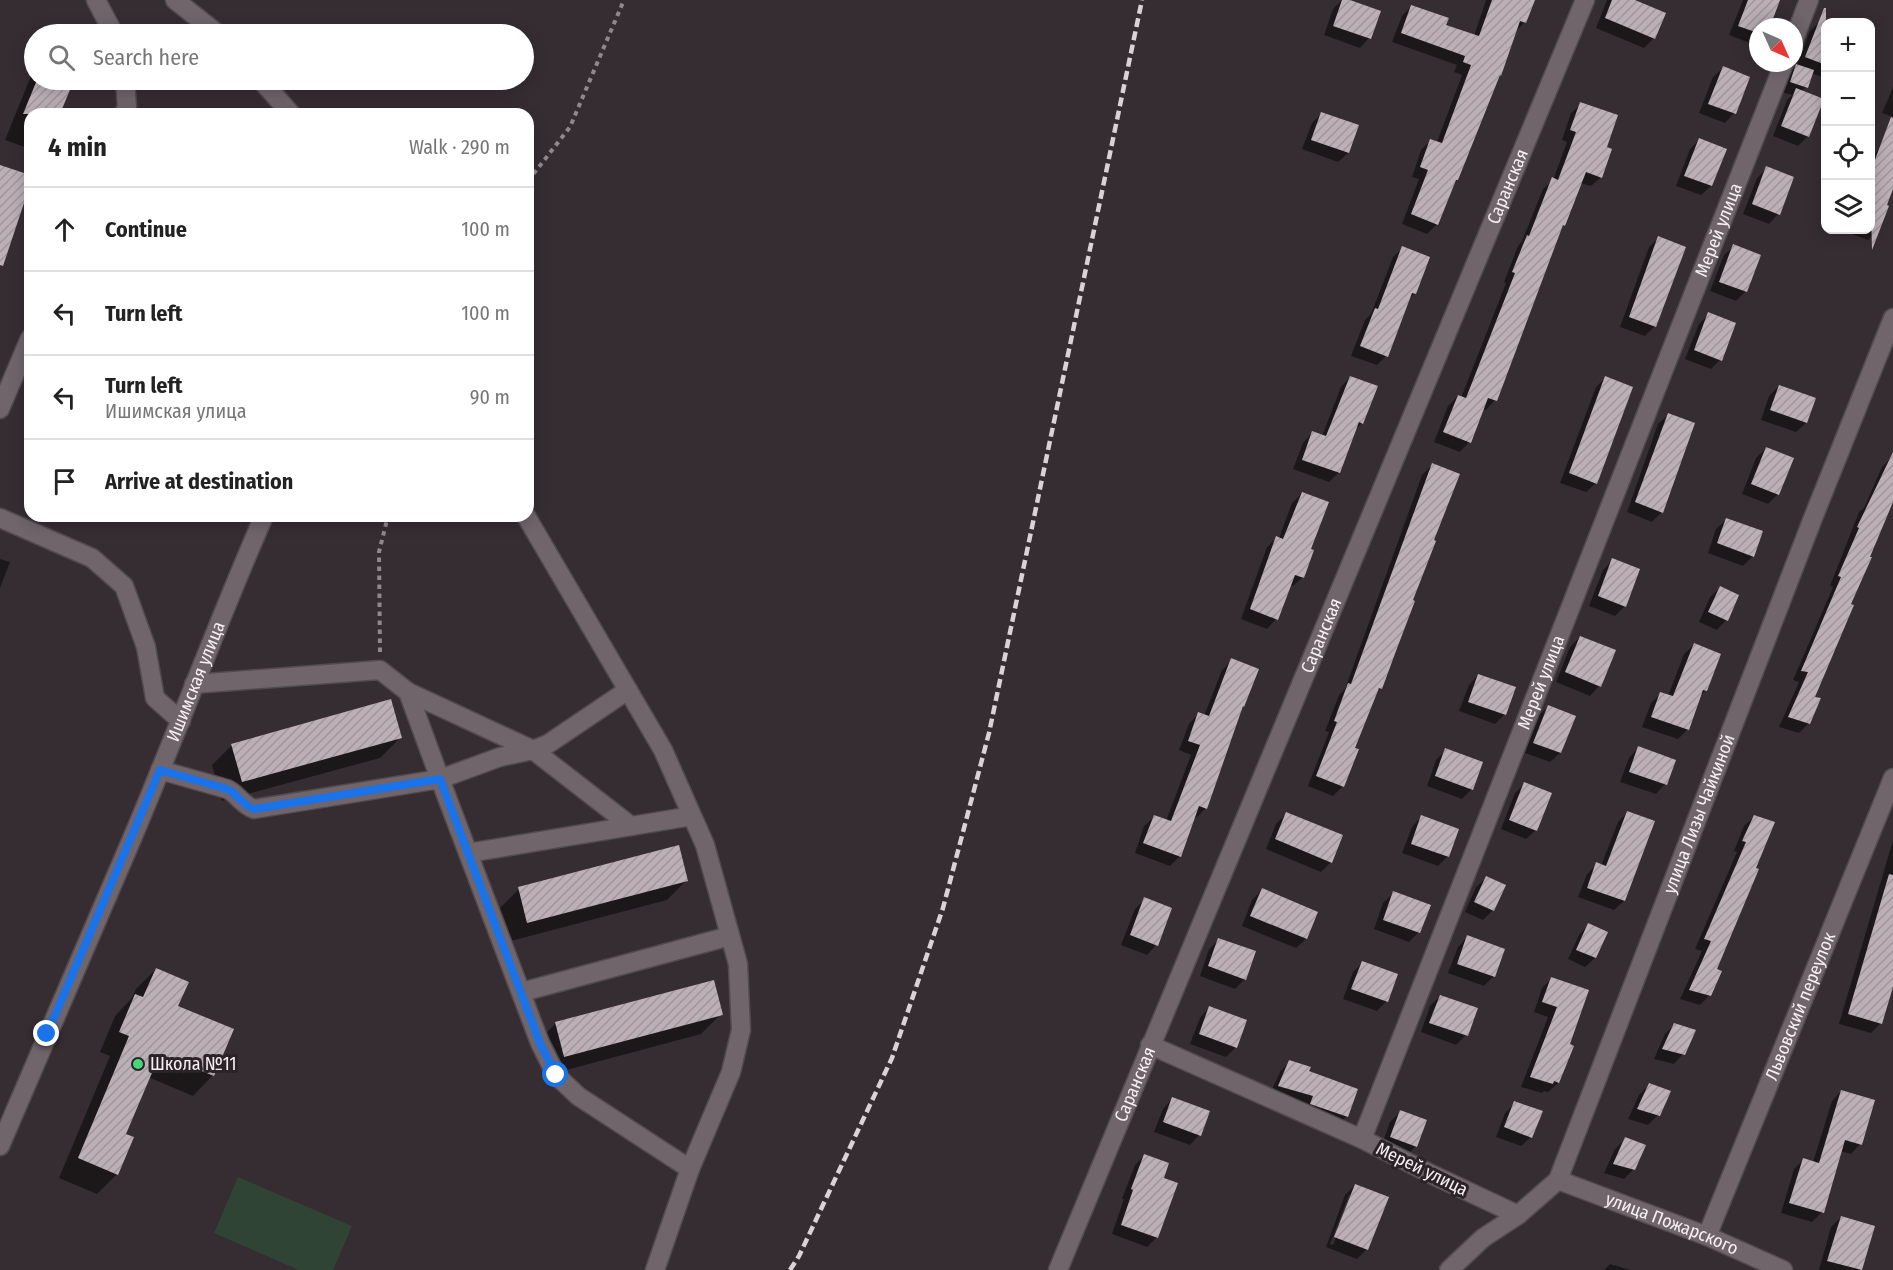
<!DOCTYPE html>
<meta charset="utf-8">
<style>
:root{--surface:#fff;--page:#f2f2f2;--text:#222;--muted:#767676;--line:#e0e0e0}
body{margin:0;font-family:"Fira Sans Condensed",sans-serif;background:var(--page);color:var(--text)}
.controls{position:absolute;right:18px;top:18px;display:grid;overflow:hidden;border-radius:12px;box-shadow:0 3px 15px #0003}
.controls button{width:54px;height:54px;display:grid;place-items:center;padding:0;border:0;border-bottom:2px solid var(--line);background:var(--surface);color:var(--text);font:30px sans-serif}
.compass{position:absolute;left:1749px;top:18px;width:54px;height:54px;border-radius:50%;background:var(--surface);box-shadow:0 3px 15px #0003;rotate:135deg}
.stop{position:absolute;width:18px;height:18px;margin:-14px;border:4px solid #1a73e8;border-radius:50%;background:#fff}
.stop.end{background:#1a73e8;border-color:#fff;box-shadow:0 2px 6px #0008}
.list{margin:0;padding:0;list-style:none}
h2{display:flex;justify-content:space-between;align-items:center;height:78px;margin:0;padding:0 24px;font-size:26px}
h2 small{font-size:20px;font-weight:400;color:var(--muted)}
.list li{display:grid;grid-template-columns:39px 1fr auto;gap:18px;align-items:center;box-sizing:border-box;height:84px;padding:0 24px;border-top:2px solid var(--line)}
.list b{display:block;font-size:22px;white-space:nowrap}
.list p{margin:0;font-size:20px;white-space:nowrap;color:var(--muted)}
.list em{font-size:20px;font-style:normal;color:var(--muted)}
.icon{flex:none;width:33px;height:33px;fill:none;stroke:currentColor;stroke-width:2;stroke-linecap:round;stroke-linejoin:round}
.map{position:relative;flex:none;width:1893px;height:1270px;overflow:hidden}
.search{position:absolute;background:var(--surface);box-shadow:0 3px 15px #0003;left:24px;top:24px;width:510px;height:66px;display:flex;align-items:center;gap:15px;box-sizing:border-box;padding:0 21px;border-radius:33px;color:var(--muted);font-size:22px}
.panel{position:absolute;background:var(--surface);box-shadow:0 3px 15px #0003;left:24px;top:108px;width:510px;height:414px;border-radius:18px}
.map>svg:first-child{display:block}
.green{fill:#2f4434}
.shadow{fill:#0007;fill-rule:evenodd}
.building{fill:url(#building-hatch)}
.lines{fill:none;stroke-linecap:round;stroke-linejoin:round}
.street-casing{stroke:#514a4e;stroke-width:21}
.secondary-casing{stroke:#514a4e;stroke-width:21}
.path{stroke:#90888c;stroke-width:4;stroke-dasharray:4.5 4.5;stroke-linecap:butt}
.street{stroke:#6f656b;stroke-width:18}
.secondary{stroke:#6f656b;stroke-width:18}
.rail{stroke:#dad3d6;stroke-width:4.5;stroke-dasharray:9 4.5;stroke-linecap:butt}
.route{stroke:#1a73e8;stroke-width:8}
.poi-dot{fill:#45d77a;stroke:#2c2328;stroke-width:2}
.labels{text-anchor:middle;stroke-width:6;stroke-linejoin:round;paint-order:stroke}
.street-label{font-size:18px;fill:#f6f0f3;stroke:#2c2328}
.poi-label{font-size:18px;fill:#f6f0f3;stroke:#2c2328;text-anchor:start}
</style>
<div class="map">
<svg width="1893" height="1270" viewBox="0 0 1893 1270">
<defs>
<pattern id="building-hatch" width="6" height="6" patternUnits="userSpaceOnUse" patternTransform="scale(1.5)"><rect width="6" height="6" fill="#bcb0b6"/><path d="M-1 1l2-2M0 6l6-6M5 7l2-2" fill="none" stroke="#a0969b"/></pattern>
</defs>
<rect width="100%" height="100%" fill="#362d32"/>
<polygon class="green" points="238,1177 352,1226 333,1270 299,1270 214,1233"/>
<g class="shadow">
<polygon points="1342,0 1346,0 1369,38 1360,48 1324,35 1333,9"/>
<polygon points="1486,0 1533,0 1525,22 1515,32 1457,180 1453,184 1437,224 1427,234 1402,224 1419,179 1412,177 1421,150 1431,140 1437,142 1462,75 1454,72 1457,65 1392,42 1402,16 1411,6 1445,26 1474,36"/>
<polygon points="1607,0 1631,0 1654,38 1644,48 1596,28"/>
<polygon points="1743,0 1778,0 1768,27 1758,27 1758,42 1755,45 1729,35"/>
<polygon points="1820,21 1826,23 1826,74 1822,77 1811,73 1806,87 1801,92 1808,136 1798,146 1773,136 1787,100 1792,95 1781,92 1787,75 1797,65 1810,31"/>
<polygon points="1723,68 1734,113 1725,123 1699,113 1713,77"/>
<polygon points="34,73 34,80 72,80 58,114 30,114 30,149 5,140 31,76"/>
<polygon points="1893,87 1893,117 1882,113"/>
<polygon points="1581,104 1605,148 1601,177 1591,186 1580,183 1564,225 1560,229 1495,400 1486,410 1482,409 1469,442 1460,452 1434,442 1448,406 1458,396 1461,398 1506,283 1504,282 1518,246 1522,241 1543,189 1553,180 1567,142 1562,140 1571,113"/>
<polygon points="1322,113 1348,153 1338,162 1302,149 1312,123"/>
<polygon points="1699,140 1711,186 1701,195 1676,186 1690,149"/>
<polygon points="1881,147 1893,151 1893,187 1878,230 1868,240 1846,232 1847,230 1870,230 1870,159"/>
<polygon points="1767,168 1778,214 1769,224 1743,214 1757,178"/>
<polygon points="1659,238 1655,326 1645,336 1620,327 1649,247"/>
<polygon points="1734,246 1759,256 1745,292 1736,301 1710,291 1724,255"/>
<polygon points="1403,248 1428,258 1414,294 1408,300 1386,356 1377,365 1351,356 1365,320 1371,314 1393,257"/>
<polygon points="1709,314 1720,360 1711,369 1685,359 1699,324"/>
<polygon points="1350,377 1362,423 1353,432 1339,472 1329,482 1293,469 1303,443 1312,433 1322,436 1341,387"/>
<polygon points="1605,378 1596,483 1586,492 1560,483 1596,387"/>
<polygon points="1779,386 1806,423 1796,432 1761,420 1769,396"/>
<polygon points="1668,415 1662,512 1652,522 1627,512 1658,424"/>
<polygon points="1766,448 1778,494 1768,504 1742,494 1756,458"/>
<polygon points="1892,457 1893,499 1813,697 1809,723 1799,733 1779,727 1799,682 1793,680 1833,587 1830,586 1859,512 1864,508 1882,467"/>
<polygon points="30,459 30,473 25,470"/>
<polygon points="1432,465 1432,541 1380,688 1375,693 1353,749 1343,786 1333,796 1308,786 1329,732 1325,731 1339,695 1345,689 1422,475"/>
<polygon points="1302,493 1309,549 1303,577 1293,586 1290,585 1276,619 1267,629 1241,619 1267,547 1276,538 1279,538 1292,503"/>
<polygon points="1726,520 1753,556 1743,566 1708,553 1716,529"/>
<polygon points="0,559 10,562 0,588"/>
<polygon points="1613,560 1625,606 1615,616 1589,606 1603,570"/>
<polygon points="1720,588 1726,620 1717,630 1699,622 1710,597"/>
<polygon points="1580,637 1599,686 1590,696 1556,682 1570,647"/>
<polygon points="1694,645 1706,690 1699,697 1687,730 1678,739 1642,727 1651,703 1661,693 1668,696 1684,654"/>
<polygon points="1232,660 1243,706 1240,709 1206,808 1196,818 1194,817 1180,856 1170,866 1135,853 1144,826 1154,817 1166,821 1191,755 1179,750 1189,724 1198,714 1204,716 1222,670"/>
<polygon points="1478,675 1505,714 1495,724 1459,711 1469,685"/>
<polygon points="1548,707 1560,753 1550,762 1525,753 1538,716"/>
<polygon points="400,738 380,758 222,801 212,765 232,745"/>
<polygon points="1638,748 1665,784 1656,794 1620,782 1629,758"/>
<polygon points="1446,750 1472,789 1462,799 1427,786 1436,760"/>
<polygon points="1524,784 1536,830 1526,839 1501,829 1515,793"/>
<polygon points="1628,812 1624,901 1614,910 1578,897 1587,874 1597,864 1601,866 1618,822"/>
<polygon points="1286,814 1331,862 1321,872 1266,849 1276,824"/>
<polygon points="1421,817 1448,856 1438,866 1402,853 1412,827"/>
<polygon points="1754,817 1714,970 1710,995 1700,1005 1680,999 1702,951 1695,949 1737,852 1734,851 1744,826"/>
<polygon points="1893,840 1893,980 1881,1023 1871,1033 1839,1024"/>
<polygon points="1486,878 1493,910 1483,920 1465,912 1476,887"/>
<polygon points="687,880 667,900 507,942 499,909 519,889"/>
<polygon points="1262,890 1317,912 1306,939 1296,948 1242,926 1252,900"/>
<polygon points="1393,893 1419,932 1409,942 1374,929 1383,903"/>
<polygon points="1145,899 1156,945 1147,955 1121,945 1135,909"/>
<polygon points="1588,925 1606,933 1595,958 1585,967 1568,959 1579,935"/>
<polygon points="1467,937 1494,976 1484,986 1448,973 1458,947"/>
<polygon points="1219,940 1245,979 1235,989 1200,976 1209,949"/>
<polygon points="1362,963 1387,1001 1377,1011 1343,999 1353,972"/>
<polygon points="156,969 176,1007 232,1030 212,1076 193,1096 148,1077 124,1135 117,1174 97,1194 59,1178 110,1056 100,1052 115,1016 132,998 136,989"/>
<polygon points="1552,978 1568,1045 1572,1047 1558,1083 1548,1092 1544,1091 1542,1093 1521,1087 1548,1017 1534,1012 1542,988"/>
<polygon points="1440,996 1466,1035 1456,1045 1421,1032 1430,1006"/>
<polygon points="1209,1008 1236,1047 1226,1057 1190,1044 1200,1018"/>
<polygon points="721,1014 701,1034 544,1076 536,1043 556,1023"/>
<polygon points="1674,1025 1683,1054 1674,1064 1654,1059 1665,1034"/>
<polygon points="1289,1062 1307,1072 1347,1116 1337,1126 1269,1096 1280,1072"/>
<polygon points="1649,1085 1658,1115 1648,1125 1628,1119 1639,1095"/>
<polygon points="1841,1091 1860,1144 1851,1154 1840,1151 1822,1212 1812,1222 1781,1213 1794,1169 1803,1160 1813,1162 1832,1101"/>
<polygon points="1172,1099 1199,1135 1190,1145 1154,1132 1163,1109"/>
<polygon points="1515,1103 1531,1137 1521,1146 1496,1137 1505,1113"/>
<polygon points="1400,1112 1416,1146 1406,1156 1381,1147 1390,1122"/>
<polygon points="1625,1139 1634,1169 1624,1179 1604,1173 1615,1149"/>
<polygon points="1145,1155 1162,1179 1157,1237 1147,1247 1112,1234 1124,1199 1122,1199 1135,1165"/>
<path d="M1355,1185l12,64 -10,10 -31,-12 19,-52zM1349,1195h3l-19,50 -3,-1z"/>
<polygon points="1841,1217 1873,1227 1860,1270 1819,1270 1831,1227"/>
<polygon points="1610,1264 1631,1270 1604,1270"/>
</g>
<g class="building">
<polygon points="1342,0 1350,0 1381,11 1371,39 1333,26"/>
<polygon points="1492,0 1535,0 1526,23 1520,21 1501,76 1500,75 1458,180 1456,180 1438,225 1411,214 1428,170 1420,167 1430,139 1442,143 1471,65 1463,62 1465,56 1401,33 1411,5 1449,18 1446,25 1479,36"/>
<polygon points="1612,0 1635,0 1666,13 1655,39 1605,18"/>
<polygon points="1748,0 1780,0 1770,27 1758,27 1758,33 1738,26"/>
<polygon points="1824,8 1826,8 1826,65 1805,57"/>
<polygon points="1796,64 1814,70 1808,88 1790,82"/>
<polygon points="1723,66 1750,77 1736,114 1708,104"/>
<polygon points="37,80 74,80 60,114 23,114"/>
<polygon points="1796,88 1824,99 1809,137 1781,126"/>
<polygon points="1580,102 1618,115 1607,147 1612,149 1602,178 1586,172 1565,226 1563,225 1497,401 1488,398 1471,443 1443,432 1458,395 1466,398 1515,273 1512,272 1527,235 1529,236 1552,177 1558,180 1576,132 1570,130"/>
<polygon points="1321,112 1359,125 1349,153 1311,140"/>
<polygon points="1891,117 1893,118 1893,189 1887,205 1889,206 1872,250 1870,173"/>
<polygon points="1699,138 1727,149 1712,186 1684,176"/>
<polygon points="0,165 30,175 30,185 3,266 0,265"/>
<polygon points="1766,166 1794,177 1780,215 1752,204"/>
<polygon points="1658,236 1686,247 1656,327 1629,317"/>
<polygon points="1733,244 1761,255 1747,292 1719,282"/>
<polygon points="1402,246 1430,257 1416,294 1412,293 1388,357 1360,346 1375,308 1378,309"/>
<polygon points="1708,312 1736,323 1722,361 1694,350"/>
<polygon points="1350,376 1378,386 1363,424 1359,422 1340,473 1302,460 1312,431 1326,436"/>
<polygon points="1605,376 1633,387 1597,484 1569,473"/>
<polygon points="1779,385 1816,398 1807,423 1770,410"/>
<polygon points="1668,413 1695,423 1663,513 1635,502"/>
<polygon points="1766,447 1794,458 1779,495 1751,484"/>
<polygon points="1893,452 1893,502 1870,557 1872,557 1851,604 1854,605 1815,697 1821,698 1810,724 1788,717 1808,672 1801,671 1841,577 1838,576 1859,528 1857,527"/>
<polygon points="1432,463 1460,474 1434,540 1436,541 1413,600 1415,601 1396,651 1382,689 1379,688 1355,748 1359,749 1344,787 1316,776 1337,722 1334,721 1348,683 1351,684"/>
<polygon points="1302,492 1329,502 1311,549 1314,550 1304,578 1295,575 1278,620 1250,609 1276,536 1283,539"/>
<polygon points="1726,518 1763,531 1754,557 1717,543"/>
<polygon points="1612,558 1640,569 1626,607 1598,596"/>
<polygon points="1720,586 1739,595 1728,621 1708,612"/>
<polygon points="1580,636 1616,650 1601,687 1565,672"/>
<polygon points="1694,643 1721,654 1707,691 1703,690 1689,730 1651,717 1660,692 1673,696"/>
<polygon points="1231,658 1259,669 1244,707 1243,706 1207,809 1199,806 1181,857 1143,843 1154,815 1171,821 1200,745 1188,741 1198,712 1209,716"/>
<polygon points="1478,674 1516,687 1506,715 1468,702"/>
<polygon points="391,699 402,738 242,782 231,744"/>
<polygon points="1548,705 1576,716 1561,753 1533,743"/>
<polygon points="1638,746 1676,760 1667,785 1629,772"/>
<polygon points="1445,748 1483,762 1473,790 1435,776"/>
<polygon points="1524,782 1552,793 1537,831 1509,820"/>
<polygon points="1627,811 1655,821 1625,901 1587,888 1596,862 1606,866"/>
<polygon points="1286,812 1343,835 1332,863 1275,839"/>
<polygon points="1421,815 1459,829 1449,857 1411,844"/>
<polygon points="1754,815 1775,822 1756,868 1759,869 1717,969 1722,971 1711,996 1689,990 1711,941 1704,939 1746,842 1742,841"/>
<polygon points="679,845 688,881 527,923 518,887"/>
<polygon points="1889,874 1893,875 1893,987 1882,1024 1848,1014"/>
<polygon points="1486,876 1506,885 1494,911 1474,902"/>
<polygon points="1262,888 1318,912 1307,939 1250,916"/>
<polygon points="1393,891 1431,905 1420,933 1383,920"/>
<polygon points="1144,897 1172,908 1158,946 1130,935"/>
<polygon points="1588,923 1608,932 1596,958 1576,950"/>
<polygon points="1467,935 1505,949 1495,977 1457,964"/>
<polygon points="1218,938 1256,951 1246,980 1208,966"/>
<polygon points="1362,961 1398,974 1388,1002 1351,989"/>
<polygon points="156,968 189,982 178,1006 234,1029 214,1076 160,1054 126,1134 134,1137 118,1175 78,1158 129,1036 119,1032 135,994 143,997"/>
<polygon points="1551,977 1589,990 1570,1044 1574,1046 1559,1083 1554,1081 1553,1084 1530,1077 1557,1007 1542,1002"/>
<polygon points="714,980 723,1015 564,1057 555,1022"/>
<polygon points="1440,995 1478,1008 1468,1036 1429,1023"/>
<polygon points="1209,1006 1247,1020 1237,1048 1199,1034"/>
<polygon points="1674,1023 1696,1030 1685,1055 1662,1049"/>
<polygon points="1289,1060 1311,1067 1309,1071 1358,1089 1348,1117 1310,1104 1313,1096 1278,1086"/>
<polygon points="1649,1083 1671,1091 1660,1116 1637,1109"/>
<polygon points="1841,1090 1875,1100 1862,1145 1845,1140 1824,1213 1789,1203 1803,1158 1819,1163"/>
<polygon points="1172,1097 1210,1111 1201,1136 1163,1122"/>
<polygon points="1514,1101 1543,1111 1532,1138 1504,1127"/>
<polygon points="1400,1110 1427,1120 1417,1147 1390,1137"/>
<polygon points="1625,1137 1646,1145 1635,1170 1613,1164"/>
<polygon points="1144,1154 1169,1163 1164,1178 1178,1183 1158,1238 1121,1225 1133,1190 1131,1189"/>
<polygon points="1355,1184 1389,1197 1368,1250 1334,1237"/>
<polygon points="1841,1216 1875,1226 1862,1270 1827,1261"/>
</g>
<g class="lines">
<g class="street-casing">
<g id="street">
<polyline points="96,0 114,34"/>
<polyline points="175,0 218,34"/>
<polyline points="1794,39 1809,0"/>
<polyline points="261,80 291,114"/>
<polyline points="124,114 127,107 125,80"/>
<polyline points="0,409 30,338"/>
<polyline points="526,516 663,750 705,845 738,964 741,1030 731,1072 690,1169 655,1270"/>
<polyline points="0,518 92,558 124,586 146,647 155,698 181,721"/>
<polyline points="194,684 380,670 408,692 440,779 500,757 533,750 548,744 628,690"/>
<polyline points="408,692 533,750 631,826"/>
<path d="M160,770l67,19c11,5 15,16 27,20l186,-30 100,264 16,32 22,21 112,73"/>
<polyline points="468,853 692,816"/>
<polyline points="522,992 730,936"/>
<polyline points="1150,1045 1362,1139"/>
<path id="s1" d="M0,1146c43,-102 88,-203 131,-305 46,-108 86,-218 133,-325"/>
<path id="s2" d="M1558,1180l149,56 76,34"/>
<path id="s3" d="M1518,1215l-85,-40 -71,-36 422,-1076"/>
<path id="s4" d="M1707,1236l186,-458"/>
<path id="s5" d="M1058,1270l527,-1270"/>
</g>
</g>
<g class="secondary-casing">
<g id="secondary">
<path id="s6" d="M1449,1270l34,-32 35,-23 40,-35 255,-662 80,-200"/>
</g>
</g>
<g class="path">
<polyline points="528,181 570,127 624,0"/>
<polyline points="380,652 379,552 388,516"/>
</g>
<use href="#street" class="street"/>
<use href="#secondary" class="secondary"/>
<polyline class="rail" points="790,1270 799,1256 892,1058 943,908 989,733 1142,0"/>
</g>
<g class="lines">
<path class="route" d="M47,1034l113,-264 67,19c11,5 15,16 27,20l186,-30 100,264 16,32"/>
</g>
<circle class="poi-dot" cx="138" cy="1064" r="6"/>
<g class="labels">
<g class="street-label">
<text dy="6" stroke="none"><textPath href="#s5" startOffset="1173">Саранская</textPath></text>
<text dy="6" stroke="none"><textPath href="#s3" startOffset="1150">Мерей улица</textPath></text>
<text dy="6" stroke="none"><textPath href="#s5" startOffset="687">Саранская</textPath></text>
<text dy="6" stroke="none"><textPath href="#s1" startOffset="504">Ишимская улица</textPath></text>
<text dy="6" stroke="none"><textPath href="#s3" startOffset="664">Мерей улица</textPath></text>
<text dy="6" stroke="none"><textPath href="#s6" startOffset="534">улица Лизы Чайкиной</textPath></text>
<text dy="6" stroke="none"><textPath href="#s4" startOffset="248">Львовский переулок</textPath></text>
<text dy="6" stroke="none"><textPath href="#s5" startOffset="201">Саранская</textPath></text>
<text transform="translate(1422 1169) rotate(26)" y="6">Мерей улица</text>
<text dy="6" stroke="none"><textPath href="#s2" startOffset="122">улица Пожарского</textPath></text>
</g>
<g class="poi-label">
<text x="150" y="1070">Школа №11</text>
</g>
</g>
</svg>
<div class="controls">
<button>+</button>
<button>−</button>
<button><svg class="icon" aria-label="locate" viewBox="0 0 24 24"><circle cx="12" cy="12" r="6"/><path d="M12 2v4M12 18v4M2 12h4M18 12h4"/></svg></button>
<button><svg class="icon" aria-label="layers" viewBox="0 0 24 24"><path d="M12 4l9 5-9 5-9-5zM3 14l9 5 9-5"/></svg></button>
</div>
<svg class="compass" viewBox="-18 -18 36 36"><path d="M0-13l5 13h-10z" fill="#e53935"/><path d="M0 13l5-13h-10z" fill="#767676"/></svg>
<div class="stop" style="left:556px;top:1075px"></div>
<div class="stop end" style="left:47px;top:1034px"></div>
<div class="search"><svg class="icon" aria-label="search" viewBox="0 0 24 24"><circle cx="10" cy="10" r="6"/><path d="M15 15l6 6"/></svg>Search here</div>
<section class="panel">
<h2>4 min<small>Walk · 290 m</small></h2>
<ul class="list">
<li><svg class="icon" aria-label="ahead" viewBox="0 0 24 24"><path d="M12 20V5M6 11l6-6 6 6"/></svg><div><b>Continue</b></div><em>100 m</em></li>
<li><svg class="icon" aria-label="left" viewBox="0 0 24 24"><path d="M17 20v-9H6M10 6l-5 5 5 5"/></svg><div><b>Turn left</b></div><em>100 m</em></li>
<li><svg class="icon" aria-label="left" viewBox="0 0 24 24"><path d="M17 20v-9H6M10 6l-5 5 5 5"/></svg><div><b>Turn left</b><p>Ишимская улица</p></div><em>90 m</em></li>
<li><svg class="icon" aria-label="arrive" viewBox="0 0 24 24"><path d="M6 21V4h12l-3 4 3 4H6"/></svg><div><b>Arrive at destination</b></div></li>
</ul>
</section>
</div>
